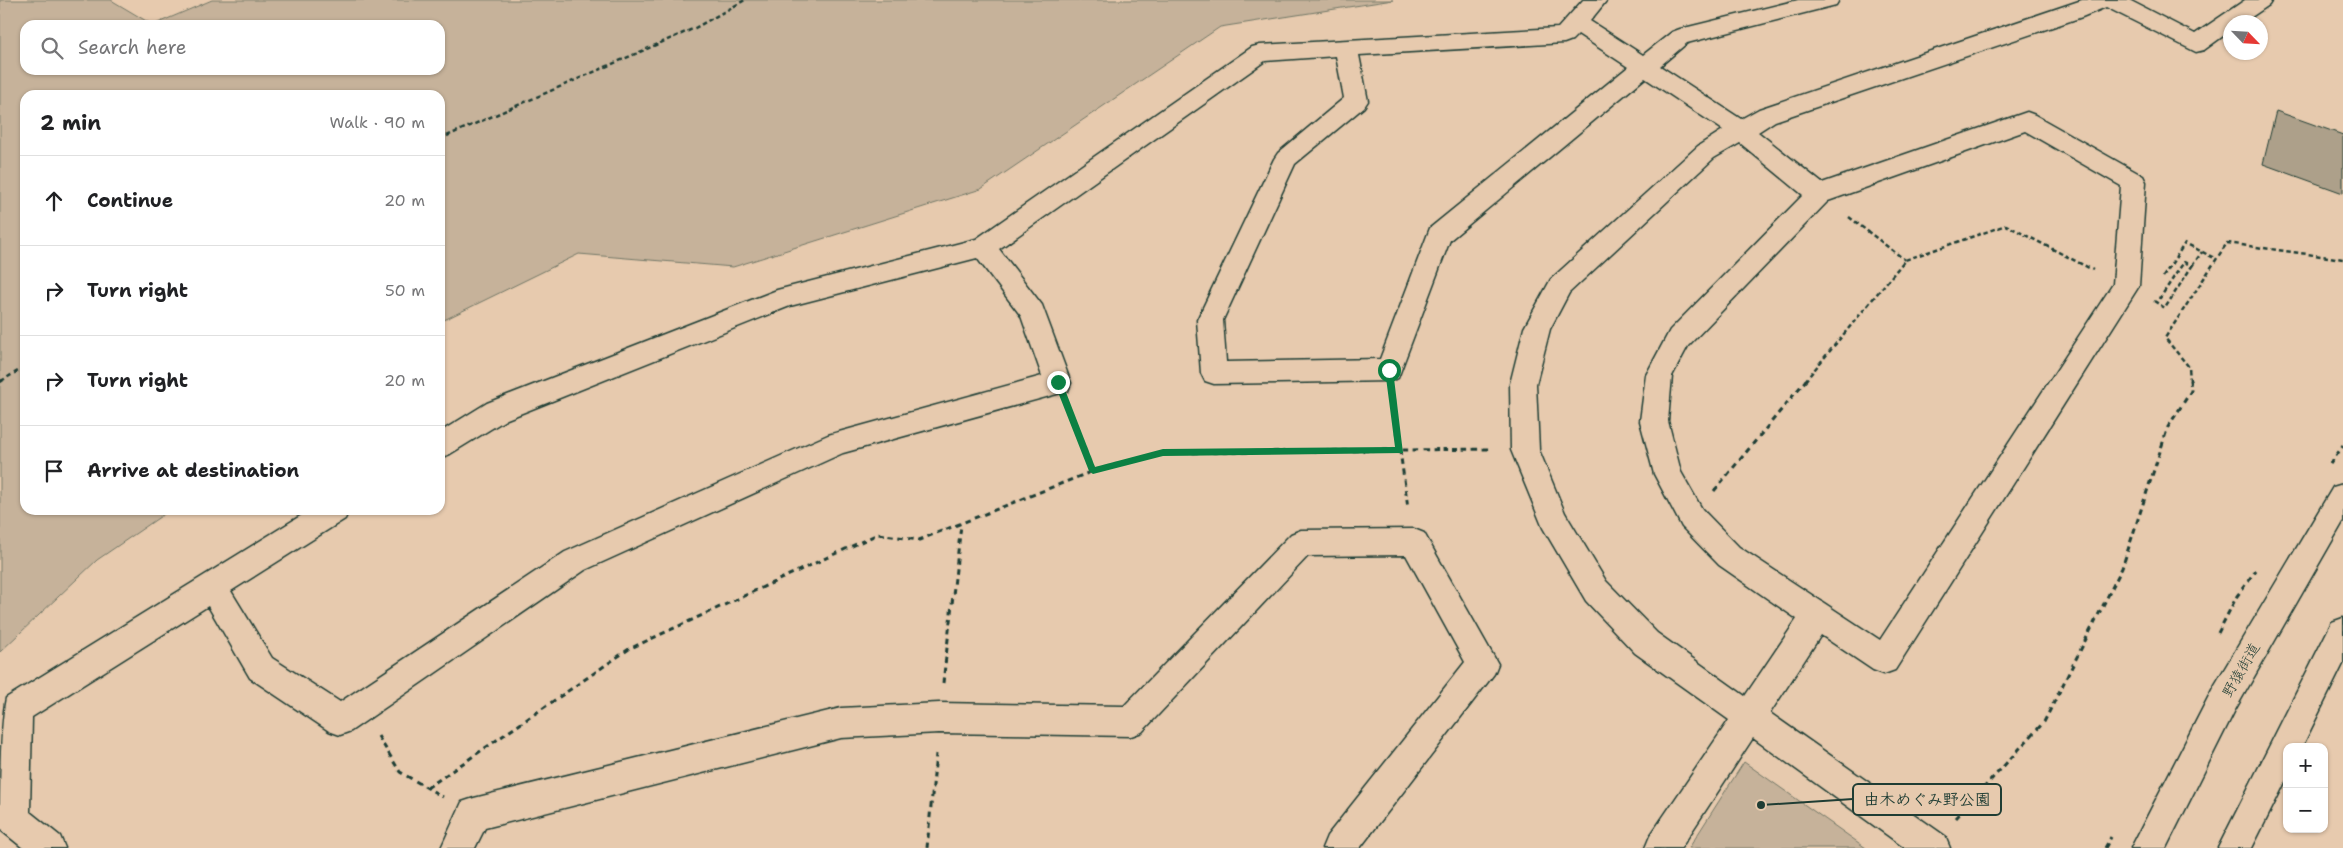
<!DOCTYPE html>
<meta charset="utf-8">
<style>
:root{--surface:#fff;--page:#f2f2f2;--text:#202124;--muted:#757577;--line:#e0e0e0}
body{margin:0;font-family:"Shantell Sans","Klee One",sans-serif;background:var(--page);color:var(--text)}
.controls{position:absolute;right:15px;bottom:15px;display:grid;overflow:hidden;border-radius:10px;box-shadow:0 1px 4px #0004}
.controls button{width:45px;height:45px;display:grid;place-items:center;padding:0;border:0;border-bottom:1px solid var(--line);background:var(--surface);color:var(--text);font:25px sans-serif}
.compass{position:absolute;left:2223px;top:15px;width:45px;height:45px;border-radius:50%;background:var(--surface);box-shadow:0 1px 4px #0004;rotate:115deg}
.stop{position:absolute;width:15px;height:15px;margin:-11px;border:4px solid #0b8043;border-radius:50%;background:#fff}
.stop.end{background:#0b8043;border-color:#fff;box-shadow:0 1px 5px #0008}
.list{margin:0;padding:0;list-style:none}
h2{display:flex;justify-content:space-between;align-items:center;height:65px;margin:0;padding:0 20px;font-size:21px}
h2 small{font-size:16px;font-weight:400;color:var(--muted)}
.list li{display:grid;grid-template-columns:32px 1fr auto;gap:15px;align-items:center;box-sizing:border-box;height:90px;padding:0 20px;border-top:1px solid var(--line)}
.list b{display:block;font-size:19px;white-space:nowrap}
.list em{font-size:16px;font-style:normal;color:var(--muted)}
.icon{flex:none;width:28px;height:28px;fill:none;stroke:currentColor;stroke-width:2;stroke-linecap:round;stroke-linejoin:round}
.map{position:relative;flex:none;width:2343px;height:848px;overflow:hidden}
.search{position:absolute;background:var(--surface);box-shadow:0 1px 4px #0004;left:20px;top:20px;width:425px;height:55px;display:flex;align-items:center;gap:12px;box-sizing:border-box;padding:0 18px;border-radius:15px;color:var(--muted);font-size:19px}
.panel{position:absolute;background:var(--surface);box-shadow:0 1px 4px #0004;left:20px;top:90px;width:425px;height:425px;border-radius:15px}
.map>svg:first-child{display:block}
.green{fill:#c6b29a;stroke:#727867;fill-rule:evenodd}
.building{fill:#ada08a;stroke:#1f3d34}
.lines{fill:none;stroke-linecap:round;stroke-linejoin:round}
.minor-casing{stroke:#1f3d34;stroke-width:3}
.major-casing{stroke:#1f3d34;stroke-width:3}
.path-far1{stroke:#1f3d34;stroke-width:2.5;stroke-dasharray:4.5 3;stroke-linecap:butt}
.path{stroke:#1f3d34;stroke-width:3;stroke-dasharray:5.5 4.5;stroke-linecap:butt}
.minor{fill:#e7caae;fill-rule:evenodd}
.major{fill:#e7caae;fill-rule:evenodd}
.route{fill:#0b8043}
.labels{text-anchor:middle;stroke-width:4;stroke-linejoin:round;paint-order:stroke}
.street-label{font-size:15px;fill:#1f3d34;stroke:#e7caae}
.leader{fill:none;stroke:#1f3d34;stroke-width:2}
.callout-dot{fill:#1f3d34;stroke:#e7caae;stroke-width:2}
.callout{fill:#e7caae;stroke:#1f3d34;stroke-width:2}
.callout-label{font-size:16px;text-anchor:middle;font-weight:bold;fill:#1f3d34}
</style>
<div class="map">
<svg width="2343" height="848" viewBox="0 0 2343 848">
<rect width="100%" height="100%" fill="#e7caae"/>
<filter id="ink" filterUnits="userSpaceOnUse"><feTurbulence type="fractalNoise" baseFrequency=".02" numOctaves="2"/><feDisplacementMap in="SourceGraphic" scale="10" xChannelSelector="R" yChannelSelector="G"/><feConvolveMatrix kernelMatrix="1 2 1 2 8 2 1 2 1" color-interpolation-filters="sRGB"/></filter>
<g filter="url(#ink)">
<g class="green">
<path d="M0,0h111l42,25 59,-25h1181l-173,27 -239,162 -248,78 -154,-13 -139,68v-227h-415v415h145l-73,50 -97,92zM25,25h415v45h-415z"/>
<polygon points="1744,762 1866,848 1689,848"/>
</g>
<polygon class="building" points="2276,111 2343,135 2343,193 2263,164"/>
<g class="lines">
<g class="minor-casing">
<g id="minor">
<path d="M1583,0h24l-17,21 53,34 29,-23 8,-3 118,-29h41l-3,5 -149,38 -27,23 81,53 18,-10 323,-109h47l66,34 50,-34h27l-3,5 -25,17h-14v9l-26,19 -8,2 -90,-45 -24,10 -307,104 -17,11 64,51 205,-71 8,3 108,61 3,6 -7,104 -244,384 -11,4 -11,-4 -52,-35 -51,78 175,123 5,12h-45l-152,-110 -72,110h-36l5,-12 79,-116 -94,-67 -49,-52 -43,-73 -32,-78 -1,-66 14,-56 27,-49 147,-133 25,-16 -78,-52 -195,162 -52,138 -9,3 -175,3 -9,-3 -4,-8 -4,-53 77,-161 4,-6 66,-55 -8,-42 -71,5 -266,188 43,56 29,78 -3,8 -225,62 -258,117 -234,161 -11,4 -11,-4 -79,-53 -42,-72 -176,111 -2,95 30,24 5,12h-42l-21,-17 -2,-6c0,-33 0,-98 6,-127l304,-188h39l-4,9 -114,72 41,67 68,44 225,-150 263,-117 214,-59 -21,-60 -44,-58 -187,48 -283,113 -57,35 -10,4v-26l47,-29 290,-113 199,-51 276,-192 8,-2 298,-17zM1578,34l50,33 -198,161 -50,131 -154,3 -3,-42 72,-156 69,-57 4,-6 -9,-46 205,-12 8,-3zM2025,131l96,55 -8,98 -233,356 -141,-93 -37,-38 -21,-37 -13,-51 4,-45 16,-30 140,-145zM1740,143l63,52 -133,135 -24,45 -6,46 14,53 28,53 37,38 78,54 -52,77 -88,-63 -51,-52 -41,-68 -26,-63 -3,-66 14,-55 19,-36 145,-135z"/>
<polygon points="1414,529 1424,533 1498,664 1494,674 1360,848 1322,848 1327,836 1465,662 1406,555 1308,556 1142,732 1131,736 939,733 841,738 485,828 475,848 441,848 462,802 474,798 841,708 939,703 1124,706 1291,534 1301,530"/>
</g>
</g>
<g class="major-casing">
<g id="major">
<polygon points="2343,484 2343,522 2235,710 2166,848 2131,848 2213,688 2333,487"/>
<polygon points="2343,618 2343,664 2302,747 2287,747 2287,778 2252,848 2218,848 2332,622"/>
</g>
</g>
<g class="path-far1">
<polyline points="440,139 695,28 745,0"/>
<polyline points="1849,217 1905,260"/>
<polyline points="2192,266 2202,252"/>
<polyline points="2163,277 2185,243 2216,259"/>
<polyline points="2154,301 2165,308 2192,266 2184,262 2160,298 2157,297"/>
<polyline points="1,381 25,367"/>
<polyline points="1805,381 1905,260 2006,225 2093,270"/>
<polyline points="2190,381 2189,367 2165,338 2227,243 2343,259"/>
</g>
<g class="path">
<polyline points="0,382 3,380"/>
<polyline points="1393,400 1408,508"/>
<polyline points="1069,411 1093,471"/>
<polyline points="2330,464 2343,446"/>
<polyline points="1714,491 1806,380"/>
<polyline points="2218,633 2237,596 2256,570"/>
<polyline points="943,683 961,525"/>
<polyline points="378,736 400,772 443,797"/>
<polyline points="427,788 629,649 878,534 919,540 1093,471 1163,453 1489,449"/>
<polyline points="1956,818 2044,722 2122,568 2168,427 2191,391 2190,380"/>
<polyline points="927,848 936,754"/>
<polyline points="2105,848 2111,837"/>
</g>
<use href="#minor" class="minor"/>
<use href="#major" class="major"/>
</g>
</g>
<polygon class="route" points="1389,367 1393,370 1403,453 1163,456 1093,474 1089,471 1054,382 1058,379 1062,382 1095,467 1163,449 1395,447 1385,370"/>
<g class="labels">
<g class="street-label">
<text transform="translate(2241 670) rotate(-60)" y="5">野猿街道</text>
</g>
</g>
<path class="leader" d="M1761 805L1853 799"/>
<circle class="callout-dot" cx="1761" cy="805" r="5"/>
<rect class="callout" x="1853" y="784" width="148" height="31" rx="5"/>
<g class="callout-label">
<text x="1927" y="805">由木めぐみ野公園</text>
</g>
</svg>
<div class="controls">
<button>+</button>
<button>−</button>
</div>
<svg class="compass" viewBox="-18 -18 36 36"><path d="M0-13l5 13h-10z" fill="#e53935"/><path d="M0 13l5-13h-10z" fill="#757577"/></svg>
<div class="stop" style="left:1389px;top:370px"></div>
<div class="stop end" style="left:1058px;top:382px"></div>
<div class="search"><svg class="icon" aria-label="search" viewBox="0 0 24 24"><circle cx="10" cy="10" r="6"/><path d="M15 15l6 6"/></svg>Search here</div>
<section class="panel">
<h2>2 min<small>Walk · 90 m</small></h2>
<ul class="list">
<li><svg class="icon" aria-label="ahead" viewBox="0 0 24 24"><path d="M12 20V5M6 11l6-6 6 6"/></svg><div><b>Continue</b></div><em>20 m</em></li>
<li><svg class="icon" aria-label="right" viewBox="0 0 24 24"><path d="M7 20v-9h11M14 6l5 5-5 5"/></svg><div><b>Turn right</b></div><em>50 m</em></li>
<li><svg class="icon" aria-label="right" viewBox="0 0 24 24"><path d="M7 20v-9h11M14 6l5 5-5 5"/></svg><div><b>Turn right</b></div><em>20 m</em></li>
<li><svg class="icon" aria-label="arrive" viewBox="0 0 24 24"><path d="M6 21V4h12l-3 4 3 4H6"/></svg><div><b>Arrive at destination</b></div></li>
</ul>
</section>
</div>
